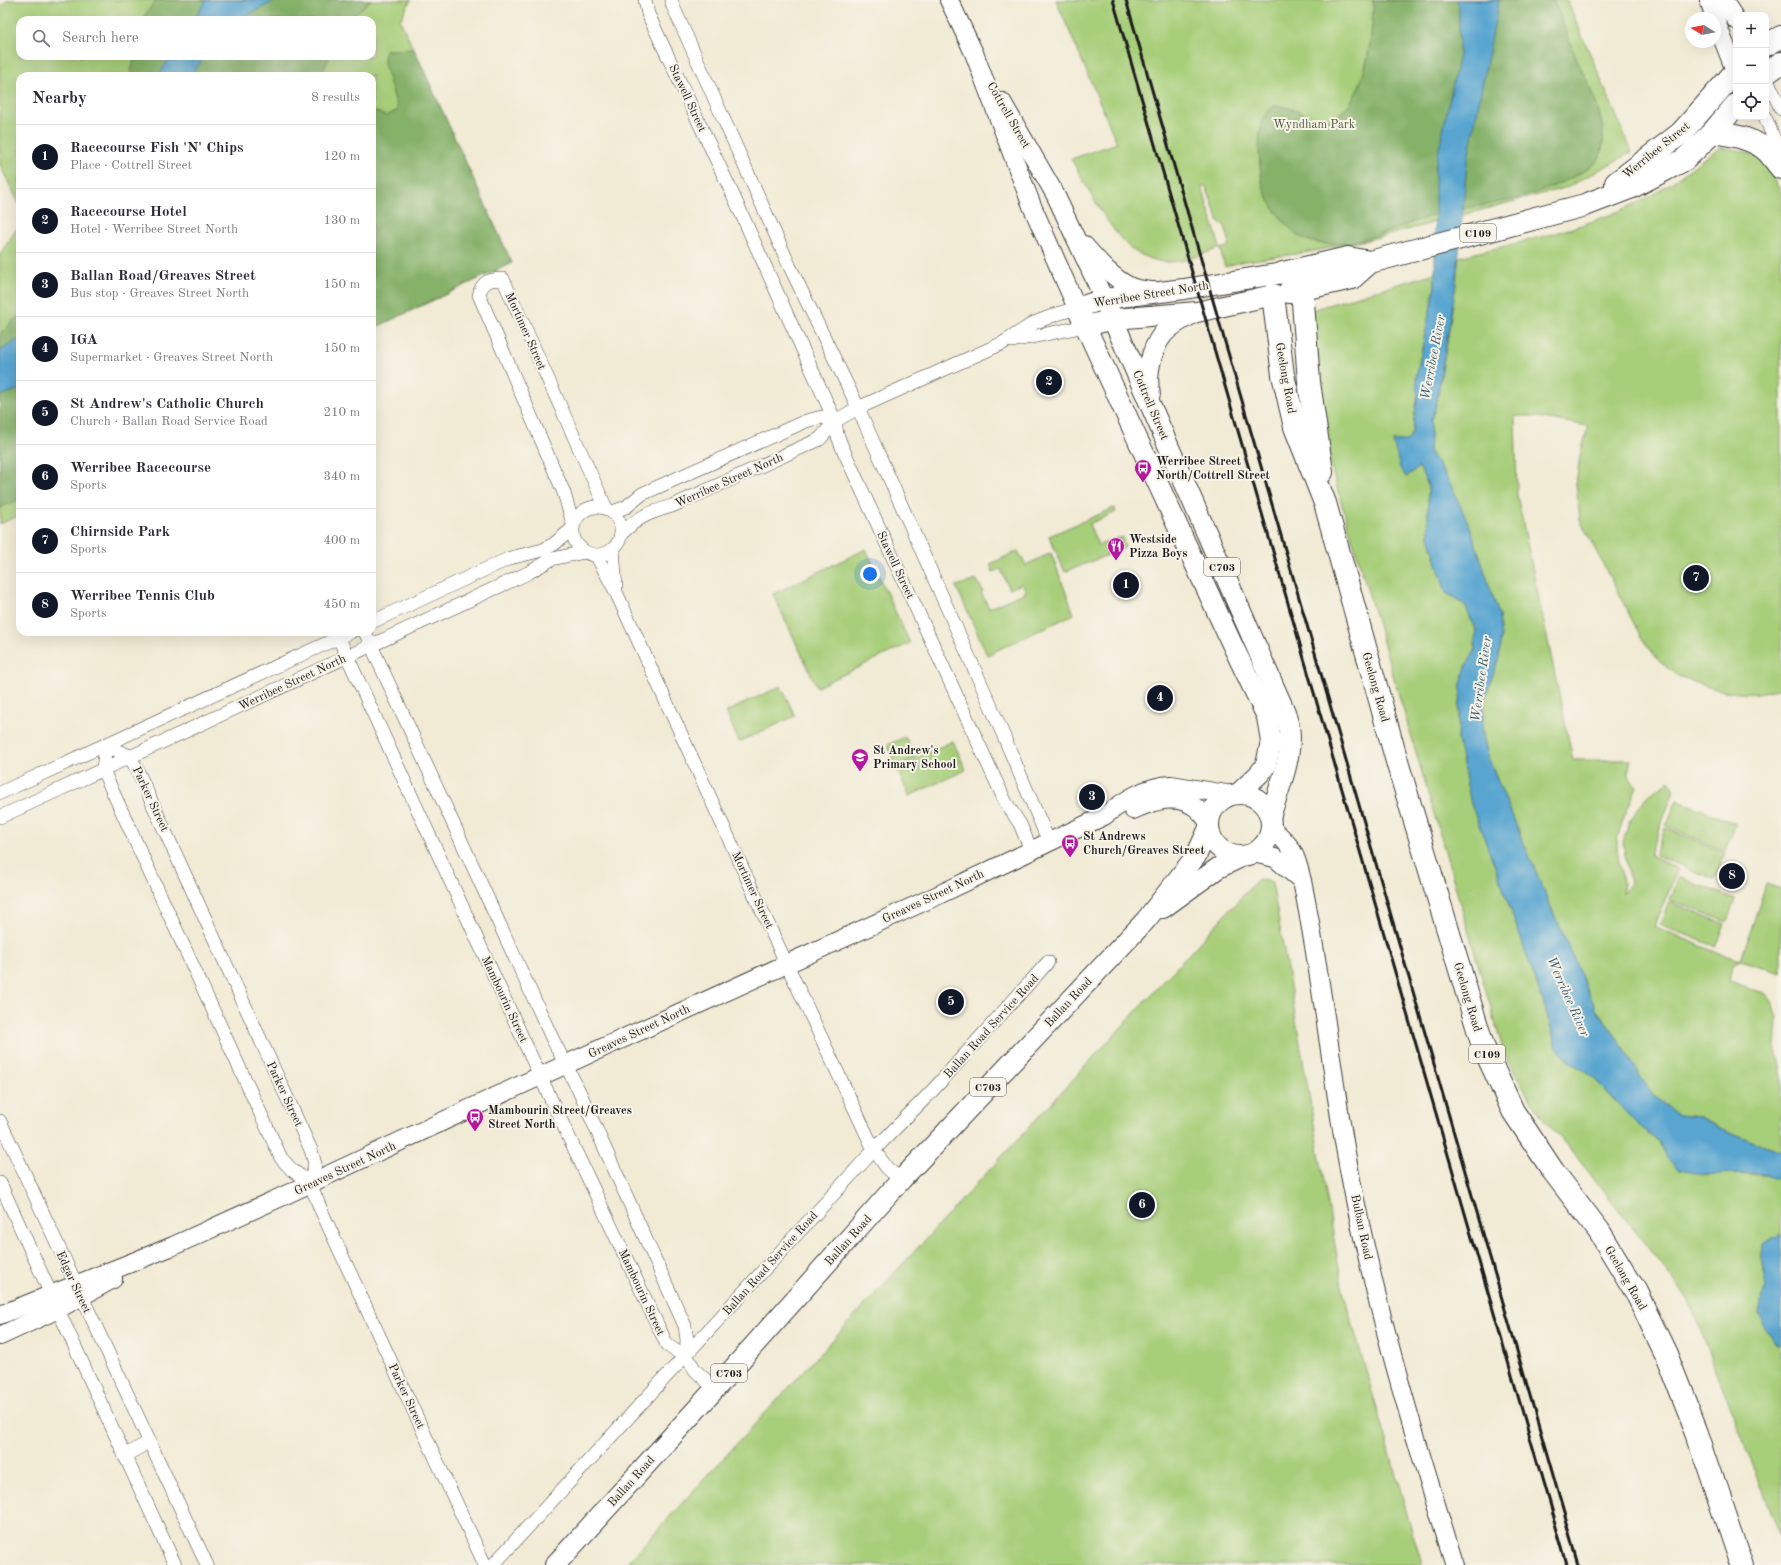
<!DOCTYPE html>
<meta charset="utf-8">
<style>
:root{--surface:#fff;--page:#f2f2f3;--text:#2b2b33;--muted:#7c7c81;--line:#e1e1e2;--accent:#111827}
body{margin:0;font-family:"Old Standard TT",serif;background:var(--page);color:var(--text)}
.controls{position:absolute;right:12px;top:12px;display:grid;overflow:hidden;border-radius:8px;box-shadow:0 4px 16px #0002}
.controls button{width:36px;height:36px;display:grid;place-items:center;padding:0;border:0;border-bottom:1px solid var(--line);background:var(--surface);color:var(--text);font:20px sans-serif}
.compass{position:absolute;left:1685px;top:12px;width:36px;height:36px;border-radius:50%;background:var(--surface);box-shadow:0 4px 16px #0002;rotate:280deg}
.you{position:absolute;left:870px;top:574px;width:14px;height:14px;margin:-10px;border:3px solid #fff;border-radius:50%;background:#1a73e8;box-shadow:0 0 0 6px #1a73e833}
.badge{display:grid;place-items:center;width:26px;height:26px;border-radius:50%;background:var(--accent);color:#fff;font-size:13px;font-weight:700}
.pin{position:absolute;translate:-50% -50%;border:2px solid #fff;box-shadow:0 1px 4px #0006}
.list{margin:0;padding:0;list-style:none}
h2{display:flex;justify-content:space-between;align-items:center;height:52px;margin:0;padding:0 16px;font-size:17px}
h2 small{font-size:13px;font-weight:400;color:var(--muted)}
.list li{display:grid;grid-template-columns:26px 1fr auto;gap:12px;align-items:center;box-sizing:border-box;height:64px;padding:0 16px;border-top:1px solid var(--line)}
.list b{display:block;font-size:15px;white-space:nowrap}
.list p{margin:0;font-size:13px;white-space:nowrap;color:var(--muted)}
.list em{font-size:13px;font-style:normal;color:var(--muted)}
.icon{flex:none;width:22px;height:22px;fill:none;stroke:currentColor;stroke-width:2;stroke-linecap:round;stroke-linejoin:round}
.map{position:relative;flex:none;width:1781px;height:1565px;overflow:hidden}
.search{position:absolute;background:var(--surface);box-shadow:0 4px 16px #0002;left:16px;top:16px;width:360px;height:44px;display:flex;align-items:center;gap:10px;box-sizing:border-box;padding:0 14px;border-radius:12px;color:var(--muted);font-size:15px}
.panel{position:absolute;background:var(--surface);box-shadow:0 4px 16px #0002;left:16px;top:72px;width:360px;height:564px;border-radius:12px}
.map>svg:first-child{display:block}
.green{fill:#a7ce79;stroke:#62754a;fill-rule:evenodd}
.forest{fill:#85b169;stroke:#506642}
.water{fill:#58a5d0;stroke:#3a6076}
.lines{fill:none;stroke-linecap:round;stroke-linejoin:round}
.street-casing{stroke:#3c3b38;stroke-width:14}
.secondary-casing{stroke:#3c3b38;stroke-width:20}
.primary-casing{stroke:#3c3b38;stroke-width:22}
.highway-casing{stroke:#3c3b38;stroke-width:24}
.street{stroke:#fff;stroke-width:13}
.secondary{stroke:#fff;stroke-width:18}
.primary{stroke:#fff;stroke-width:20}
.highway{stroke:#fff;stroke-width:22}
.rail{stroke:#1c1c1c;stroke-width:3}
.labels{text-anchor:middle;stroke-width:4;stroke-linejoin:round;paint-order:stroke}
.shield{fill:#f7f3e8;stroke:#5e5c59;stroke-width:1}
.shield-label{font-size:11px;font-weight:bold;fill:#1c1c1c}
.street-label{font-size:12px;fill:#1c1c1c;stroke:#f7f3e8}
.park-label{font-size:12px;fill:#4d5a3d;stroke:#f7f3e8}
.poi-label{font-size:12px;font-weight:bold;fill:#1c1c1c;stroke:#f7f3e8;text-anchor:start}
.water-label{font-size:13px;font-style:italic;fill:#375a6d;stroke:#f7f3e8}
</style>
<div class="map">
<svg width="1781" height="1565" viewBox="0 0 1781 1565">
<rect width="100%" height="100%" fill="#f7f3e8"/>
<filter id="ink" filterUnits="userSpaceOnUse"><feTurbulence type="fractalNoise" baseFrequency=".025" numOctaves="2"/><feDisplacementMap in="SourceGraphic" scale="8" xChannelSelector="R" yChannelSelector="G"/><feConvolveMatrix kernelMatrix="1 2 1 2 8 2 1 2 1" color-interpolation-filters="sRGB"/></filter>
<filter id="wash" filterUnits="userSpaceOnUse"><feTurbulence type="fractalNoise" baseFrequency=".012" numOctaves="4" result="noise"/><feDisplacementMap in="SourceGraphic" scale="16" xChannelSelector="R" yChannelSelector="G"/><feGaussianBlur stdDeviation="0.9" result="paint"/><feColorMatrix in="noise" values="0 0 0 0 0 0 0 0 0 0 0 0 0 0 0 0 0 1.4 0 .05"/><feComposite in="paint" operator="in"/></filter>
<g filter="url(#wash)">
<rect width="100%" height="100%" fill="#f1ead4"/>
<g class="green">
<path d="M8,0h403l-11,20 112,243 -140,66v-253h-352v130l-20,-41v-158zM20,20h352v36h-352z"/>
<path d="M1056,0h511l65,152 -64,35 -200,53 -59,12 -69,10 -15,5 -5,-18 8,-2 1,-7 -4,-14 -6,-3 -13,-37 -4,1 18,61c-16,5 -33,14 -50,14 -12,1 -30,-6 -40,-14 -23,-21 -43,-62 -59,-89l46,-16z"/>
<path d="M1719,148c13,0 32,3 42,12 9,8 15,23 20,33v495c-8,2 -16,4 -24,5 -25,3 -68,-9 -88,-24 -11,-8 -20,-21 -28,-32l-61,-117 -4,-36 4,-28 8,-30 -55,-10h-18l2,79 56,265h58c-3,11 -4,18 6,26 -6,16 -20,43 -20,59 0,17 8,32 6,49l7,-10 -7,-41 6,-21 17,-25 23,-16 5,9 -24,65 28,14 -24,57 66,28 21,6 25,-76 15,5v84l-40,-13 -7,4 -5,17 11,5 25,7 7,8 5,18 -2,28 6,23v82l-47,-18 -35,-16 -20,-2 -25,-20 -19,-27 -10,-20 -29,-40 -50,-113 -57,-136 -7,-29 2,-29 7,-21 8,-66 -50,-134 -20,-30 2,-31 5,-15 12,-68 11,-80c61,-15 126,-28 182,-56 29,-14 52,-36 78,-53z"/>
<polygon points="20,224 20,515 0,524 0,254"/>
<polygon points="1435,273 1435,286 1416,378 1418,394 1412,433 1407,441 1393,441 1406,477 1419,467 1428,485 1428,513 1429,536 1446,593 1456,598 1466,607 1476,631 1475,649 1466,667 1459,709 1458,740 1471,804 1498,874 1543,1001 1557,1048 1567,1059 1589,1073 1636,1123 1658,1140 1666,1155 1706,1174 1735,1173 1774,1176 1781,1181 1781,1234 1772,1238 1763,1244 1762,1256 1764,1274 1767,1281 1767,1287 1762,1297 1772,1337 1775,1344 1781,1346 1781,1537 1689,1300 1575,1155 1547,1123 1532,1103 1505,1056 1415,749 1332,471 1320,402 1311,310"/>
<polygon points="1114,508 1116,512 1089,524 1098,545 1122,537 1125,548 1065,572 1049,536"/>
<polygon points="866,549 910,643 817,687 773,594"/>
<polygon points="1018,551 1026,565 1051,553 1074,614 987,655 956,586 977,580 983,592 981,593 989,608 1026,592 1022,584 1009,589 1001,569 993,572 990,564"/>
<polygon points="781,686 795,716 739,742 726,712"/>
<polygon points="905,737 910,746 891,755 887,745"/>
<polygon points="953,741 966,770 909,796 896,767"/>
<polygon points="910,748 915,758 896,766 891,757"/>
<polygon points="1677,800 1736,824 1725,851 1666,826"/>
<polygon points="1665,828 1725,853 1714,879 1655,855"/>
<polygon points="1679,877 1735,899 1727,922 1670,900"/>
<polygon points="1258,879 1272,882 1343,1291 1422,1565 625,1565"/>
<polygon points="1669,902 1725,924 1716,947 1660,924"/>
</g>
<g class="forest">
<polygon points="156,0 371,0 356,13 351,20 144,20 145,15"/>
<path d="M1373,0h180c10,20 16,42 25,62 12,26 33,65 22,94 -2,7 -12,12 -18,16 -32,19 -67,28 -102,34 -10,2 -20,2 -29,4 -43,9 -114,54 -155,24 -6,-5 -11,-11 -15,-16 -10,-13 -19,-27 -20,-43 -2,-15 -4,-47 4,-60 2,-3 6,-6 9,-9 8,0 15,1 23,5 7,2 15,10 22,10 47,-2 54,-86 54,-121z"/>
<polygon points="414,49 512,263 372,329 372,110 386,116 398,110 384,63 385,50"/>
<polygon points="135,56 330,56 321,76 130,76"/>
<polygon points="20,314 20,499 0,508 0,334"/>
</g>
<g class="water">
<polygon points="206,0 277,0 237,20 194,20"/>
<path d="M1457,0h42l-32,163 -11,122 -20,120 -5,15 -2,31 20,30 22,48 28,86 2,22 -2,20 -15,45 -2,29 7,29 57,136 50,113 29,40 10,20 19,27 25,20 20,2 35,16 47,18v29c-18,-13 -53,-6 -74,-7 -10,0 -19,-3 -29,-4l-12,-15 -8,-15 -22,-17 -47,-50 -22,-14 -10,-11 -14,-47 -45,-127 -27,-70 -13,-64 3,-57 5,-16 9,-18 1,-18 -10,-24 -10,-9 -10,-5 -17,-57 -1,-23v-28l-9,-18 -13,10 -6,-9 -7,-27h14l5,-8 6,-39 -2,-16 19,-92v-118l24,-113v-48z"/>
<polygon points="171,56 206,56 190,76 158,76"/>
<polygon points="20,338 20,389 0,396 0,351"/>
<polygon points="1781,1234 1781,1346 1775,1344 1759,1315 1762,1297 1767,1287 1762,1256 1763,1244 1772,1238"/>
</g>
</g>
<g filter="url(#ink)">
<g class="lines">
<g class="street-casing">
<g id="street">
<polyline points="645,0 648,14 733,195 835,421 837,434 842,447 1005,801 1020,824 1031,850"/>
<polyline points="672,0 672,4 790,267 855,401 990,704 1049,842"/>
<polyline points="1766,77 1781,109"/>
<polyline points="1765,117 1781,156"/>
<polyline points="1012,341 1086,326"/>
<circle cx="597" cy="531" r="24"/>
<polyline points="612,512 626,507 642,494 806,421 822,417 835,421"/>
<path d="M573,524l-9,-31 -85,-198c3,-14 11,-16 24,-16l103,229"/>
<path d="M621,534c18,-18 28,-21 51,-28l148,-67 15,-18 23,-13 145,-65 31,-20 23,-9 20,-6"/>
<polyline points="613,549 616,588"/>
<polyline points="596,555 616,592 774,937 874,1150 887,1168 901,1180"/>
<polyline points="372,622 510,558 543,550 554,544 572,529"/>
<polyline points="336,632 540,1076 667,1345 676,1351 686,1355 695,1370 715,1389"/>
<polyline points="365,632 552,1038 579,1091 685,1326 687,1340 686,1355"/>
<polyline points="0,793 351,632"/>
<polyline points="0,817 528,573 552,559 585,552"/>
<polyline points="0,1121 207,1565"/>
<polyline points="0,1183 175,1565"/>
<polyline points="310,1183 315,1164 311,1150 138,772 130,756 106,746 103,768 106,777 281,1158 292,1170 310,1183 321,1210 485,1565"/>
<polyline points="124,1456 149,1442"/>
<polyline points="493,1565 874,1150 933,1090 1048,962"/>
</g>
</g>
<g class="secondary-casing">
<g id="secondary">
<polyline points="949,0 974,53 1032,206 1077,308"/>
<polyline points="1709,0 1715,18"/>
<polyline points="1723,0 1736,20"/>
<polyline points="1715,19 1736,73"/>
<polyline points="1002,102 1055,194 1104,299"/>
<path d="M1084,245c13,15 29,34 47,42 7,3 15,3 22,4"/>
<path d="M1133,810c20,-9 43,-17 62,-3 6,4 10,11 15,16"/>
<path d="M1271,828c22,18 25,27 31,53 19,90 28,182 44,272 25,140 66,277 109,412"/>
<polyline points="1253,853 1275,858 1302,881"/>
<path d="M0,1315l173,-69 108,-49 231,-108 422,-192 170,-81c20,-15 41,-30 67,-31l61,10"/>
<polyline points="0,1336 58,1309 113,1279"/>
</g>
</g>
<g class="primary-casing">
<g id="primary">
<path d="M1104,299l181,413c2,8 5,16 5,24 0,28 -12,55 -20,81"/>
<polyline points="1086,326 1114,319 1197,312 1273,295"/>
<path d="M1150,394c-5,-18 1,-45 13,-60 7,-9 19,-15 29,-20"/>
<polyline points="1238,794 1259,774 1266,765 1271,741 1267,717 1231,642 1077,308 1104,299 1184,289 1283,273"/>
<circle cx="1240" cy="825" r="31"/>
<polyline points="1163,908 1218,868 1243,856"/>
<polyline points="555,1565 715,1389 901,1180 1146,920 1196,856 1209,828"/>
</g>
</g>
<g class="highway-casing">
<g id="highway">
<polyline points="1766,45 1781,37"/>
<polyline points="1766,73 1781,63"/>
<path d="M1713,132c16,2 41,6 54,19 5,5 9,11 14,17"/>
<polyline points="1616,183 1681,133 1736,71"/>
<polyline points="1283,273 1348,258 1370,262 1585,205 1632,187 1684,160 1713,132 1736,105"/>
<polyline points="1302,289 1309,382 1322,472"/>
<polyline points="1289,292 1352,278 1370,262"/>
<polyline points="1273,295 1283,375 1295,427 1325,503 1398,765 1483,1046 1513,1111 1553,1171 1599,1231 1636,1292 1666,1354 1697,1433 1742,1565"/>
</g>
</g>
<use href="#street" class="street"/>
<use href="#secondary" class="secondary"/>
<use href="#primary" class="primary"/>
<use href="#highway" class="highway"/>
<g class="rail">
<polyline points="1113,0 1567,1565"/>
<polyline points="1126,0 1579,1565"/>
</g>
</g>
</g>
<defs>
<g id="bus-pin" transform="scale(0.9)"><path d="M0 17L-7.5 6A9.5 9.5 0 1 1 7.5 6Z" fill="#b5179e" stroke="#f7f3e8"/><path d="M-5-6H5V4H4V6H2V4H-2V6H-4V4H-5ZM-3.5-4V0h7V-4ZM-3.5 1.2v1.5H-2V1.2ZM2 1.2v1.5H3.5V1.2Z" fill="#fff"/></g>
<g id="restaurant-pin" transform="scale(0.9)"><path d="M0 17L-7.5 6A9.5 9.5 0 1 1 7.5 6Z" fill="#b5179e" stroke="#f7f3e8"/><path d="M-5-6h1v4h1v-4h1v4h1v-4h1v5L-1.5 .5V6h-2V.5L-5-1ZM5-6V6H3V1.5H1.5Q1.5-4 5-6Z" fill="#fff"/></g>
<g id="school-pin" transform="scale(0.9)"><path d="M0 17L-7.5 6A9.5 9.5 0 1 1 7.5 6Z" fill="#b5179e" stroke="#f7f3e8"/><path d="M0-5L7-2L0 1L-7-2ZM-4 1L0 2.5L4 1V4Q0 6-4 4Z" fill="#fff"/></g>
</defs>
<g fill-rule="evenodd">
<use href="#bus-pin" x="1143" y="468"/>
<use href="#restaurant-pin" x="1116" y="546"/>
<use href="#school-pin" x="860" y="757"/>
<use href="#bus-pin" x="1070" y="843"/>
<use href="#bus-pin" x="475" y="1117"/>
</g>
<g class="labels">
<g class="shield">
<rect x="1460" y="224" width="36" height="18" rx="3"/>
<rect x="1204" y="558" width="36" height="18" rx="3"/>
<rect x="1469" y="1045" width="36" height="18" rx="3"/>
<rect x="970" y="1078" width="36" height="18" rx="3"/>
<rect x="711" y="1364" width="36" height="18" rx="3"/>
</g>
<g class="shield-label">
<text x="1478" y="237">C109</text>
<text x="1222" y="571">C703</text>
<text x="1487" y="1058">C109</text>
<text x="988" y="1091">C703</text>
<text x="729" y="1377">C703</text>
</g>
<g class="street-label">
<text transform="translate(688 98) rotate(65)" y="4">Stawell Street</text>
<text transform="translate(1009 115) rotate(60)" y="4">Cottrell Street</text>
<text transform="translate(1656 150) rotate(-39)" y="4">Werribee Street</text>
<text transform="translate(1151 294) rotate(-9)" y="4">Werribee Street North</text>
<text transform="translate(526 331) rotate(66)" y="4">Mortimer Street</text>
<text transform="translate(1286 378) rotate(80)" y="4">Geelong Road</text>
<text transform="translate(1151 405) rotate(67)" y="4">Cottrell Street</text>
<text transform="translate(729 480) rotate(-24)" y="4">Werribee Street North</text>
<text transform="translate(896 565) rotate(65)" y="4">Stawell Street</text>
<text transform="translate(292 682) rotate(-25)" y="4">Werribee Street North</text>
<text transform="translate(1376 687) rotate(74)" y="4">Geelong Road</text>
<text transform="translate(151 799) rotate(65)" y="4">Parker Street</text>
<text transform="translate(753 890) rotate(65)" y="4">Mortimer Street</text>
<text transform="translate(933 896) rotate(-25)" y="4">Greaves Street North</text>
<text transform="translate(1468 997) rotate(73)" y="4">Geelong Road</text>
<text transform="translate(505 999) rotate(65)" y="4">Mambourin Street</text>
<text transform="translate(1068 1002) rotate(-47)" y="4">Ballan Road</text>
<text transform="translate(991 1026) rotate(-48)" y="4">Ballan Road Service Road</text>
<text transform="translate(639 1031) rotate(-25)" y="4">Greaves Street North</text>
<text transform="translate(285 1094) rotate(65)" y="4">Parker Street</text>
<text transform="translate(345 1168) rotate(-25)" y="4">Greaves Street North</text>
<text transform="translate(1362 1227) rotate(78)" y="4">Bulban Road</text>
<text transform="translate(848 1240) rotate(-48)" y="4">Ballan Road</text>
<text transform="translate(770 1263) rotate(-48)" y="4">Ballan Road Service Road</text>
<text transform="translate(1626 1278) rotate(60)" y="4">Geelong Road</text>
<text transform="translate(74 1282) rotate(65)" y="4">Edgar Street</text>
<text transform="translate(642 1292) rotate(65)" y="4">Mambourin Street</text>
<text transform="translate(407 1396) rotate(65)" y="4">Parker Street</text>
<text transform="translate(631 1481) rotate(-48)" y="4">Ballan Road</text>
</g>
<g class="park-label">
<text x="1314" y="128">Wyndham Park</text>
</g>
<g class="poi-label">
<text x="1156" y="465">Werribee Street<tspan x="1156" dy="14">North/Cottrell Street</tspan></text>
<text x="1129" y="543">Westside<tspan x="1129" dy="14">Pizza Boys</tspan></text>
<text x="873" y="754">St Andrew's<tspan x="873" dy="14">Primary School</tspan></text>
<text x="1083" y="840">St Andrews<tspan x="1083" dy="14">Church/Greaves Street</tspan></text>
<text x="488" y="1114">Mambourin Street/Greaves<tspan x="488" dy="14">Street North</tspan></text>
</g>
<g class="water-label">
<text transform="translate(1432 357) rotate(-79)" y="5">Werribee River</text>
<text transform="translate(1480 679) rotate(-82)" y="5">Werribee River</text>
<text transform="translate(1569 996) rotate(66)" y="5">Werribee River</text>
</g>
</g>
</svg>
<div class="controls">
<button>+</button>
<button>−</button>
<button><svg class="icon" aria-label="locate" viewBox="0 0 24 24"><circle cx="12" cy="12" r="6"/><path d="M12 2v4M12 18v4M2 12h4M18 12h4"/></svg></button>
</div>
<svg class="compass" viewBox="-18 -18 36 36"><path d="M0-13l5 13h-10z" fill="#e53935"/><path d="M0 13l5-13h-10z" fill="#7c7c81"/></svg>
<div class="you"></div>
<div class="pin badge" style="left:1126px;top:585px">1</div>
<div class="pin badge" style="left:1049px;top:382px">2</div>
<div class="pin badge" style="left:1092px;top:797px">3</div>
<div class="pin badge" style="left:1160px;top:698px">4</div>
<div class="pin badge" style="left:951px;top:1002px">5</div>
<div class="pin badge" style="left:1142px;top:1205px">6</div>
<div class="pin badge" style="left:1696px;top:578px">7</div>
<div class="pin badge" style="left:1732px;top:876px">8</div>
<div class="search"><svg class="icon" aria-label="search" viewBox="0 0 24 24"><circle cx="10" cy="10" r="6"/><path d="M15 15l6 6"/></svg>Search here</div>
<section class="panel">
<h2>Nearby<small>8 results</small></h2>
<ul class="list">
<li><span class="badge">1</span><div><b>Racecourse Fish 'N' Chips</b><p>Place · Cottrell Street</p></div><em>120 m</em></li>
<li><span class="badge">2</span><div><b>Racecourse Hotel</b><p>Hotel · Werribee Street North</p></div><em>130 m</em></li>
<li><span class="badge">3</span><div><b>Ballan Road/Greaves Street</b><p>Bus stop · Greaves Street North</p></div><em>150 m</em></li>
<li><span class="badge">4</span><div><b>IGA</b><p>Supermarket · Greaves Street North</p></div><em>150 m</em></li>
<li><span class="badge">5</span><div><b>St Andrew's Catholic Church</b><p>Church · Ballan Road Service Road</p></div><em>210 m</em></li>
<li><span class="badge">6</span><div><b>Werribee Racecourse</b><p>Sports</p></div><em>340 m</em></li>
<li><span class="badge">7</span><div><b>Chirnside Park</b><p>Sports</p></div><em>400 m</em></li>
<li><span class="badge">8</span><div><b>Werribee Tennis Club</b><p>Sports</p></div><em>450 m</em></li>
</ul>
</section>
</div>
